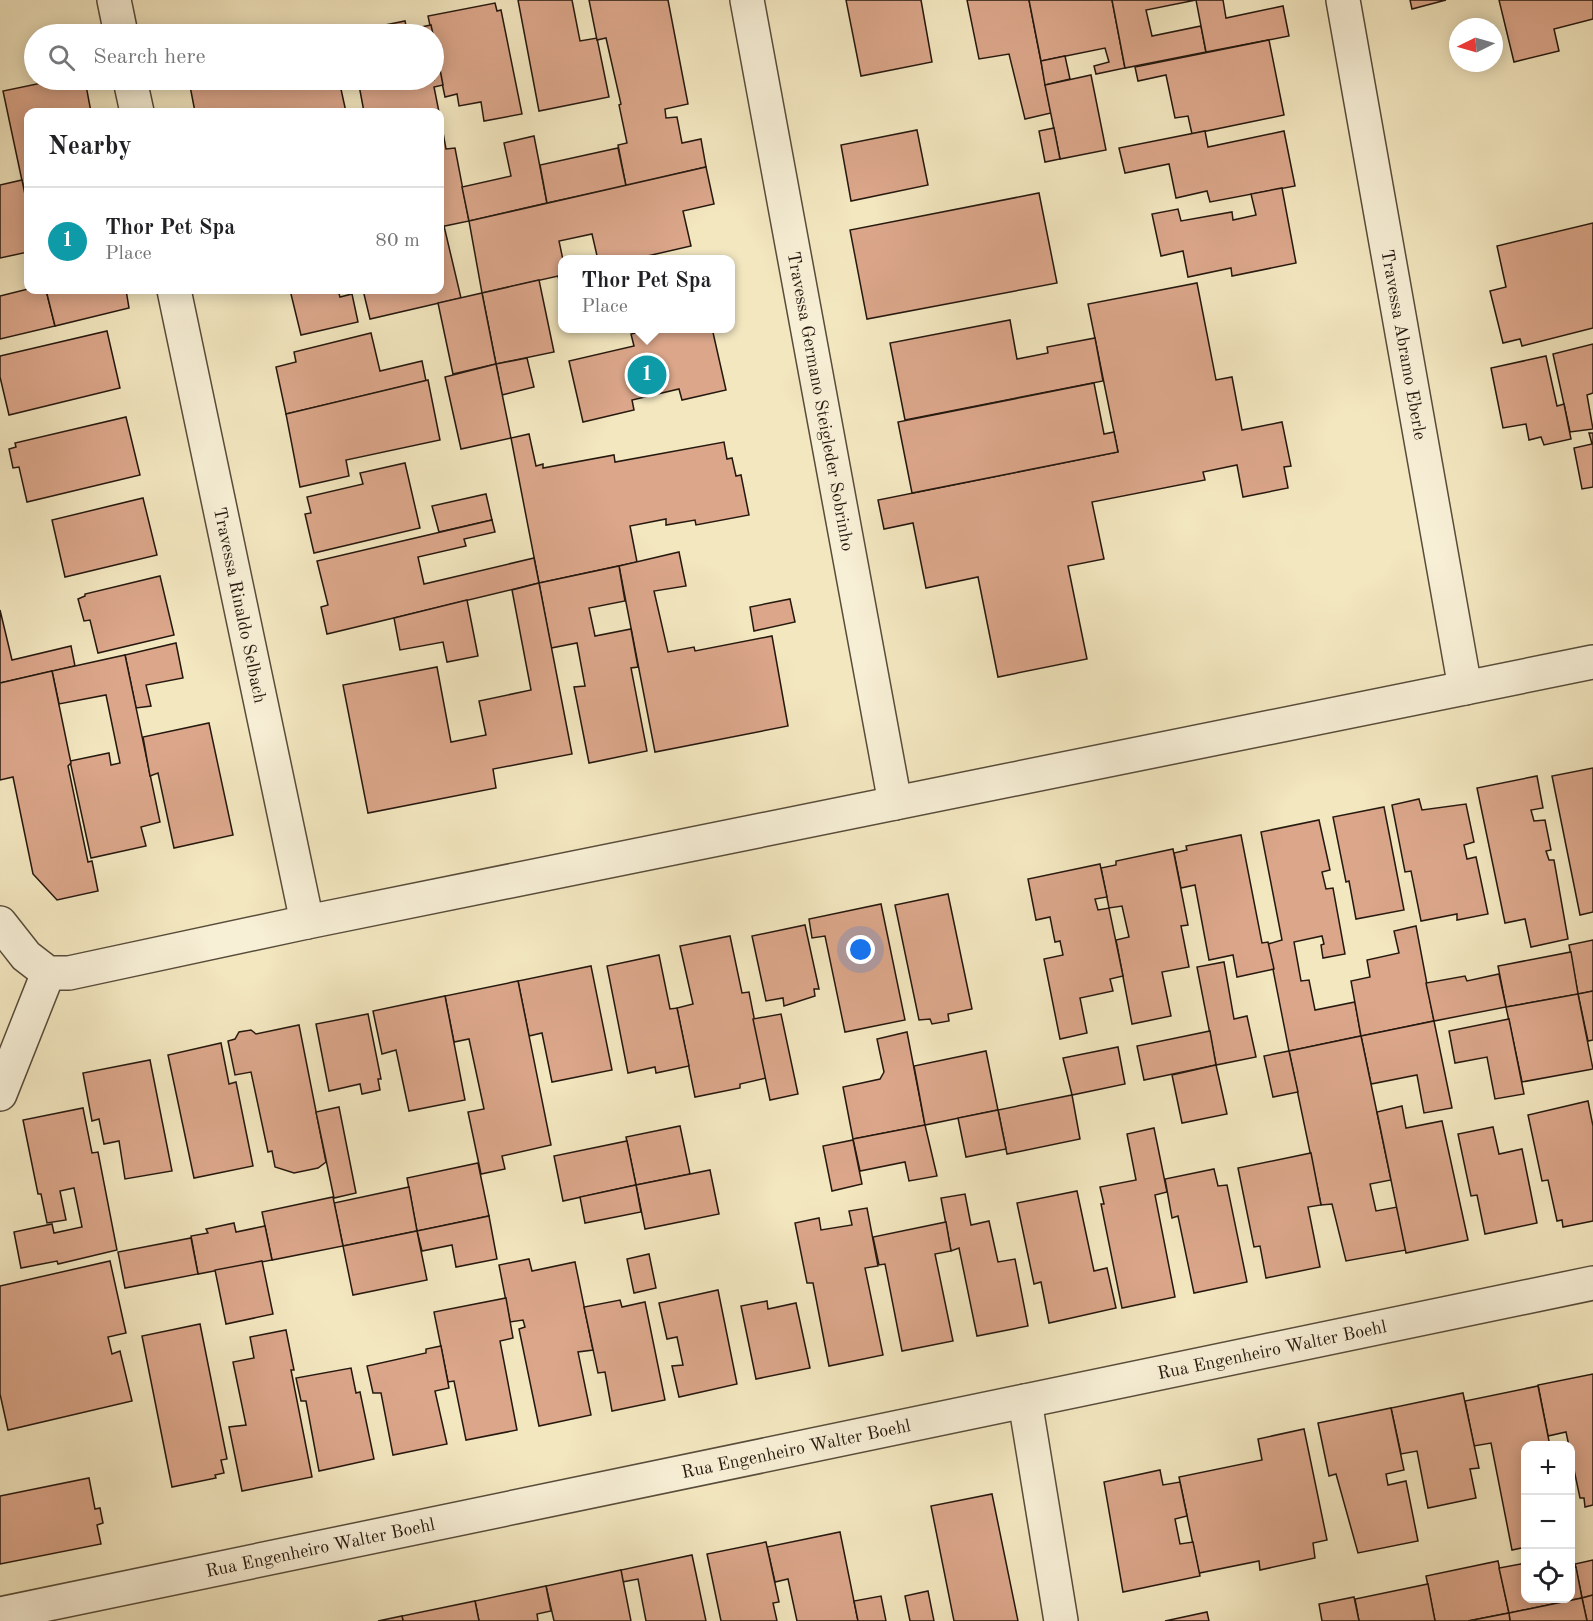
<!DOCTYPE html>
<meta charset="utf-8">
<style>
:root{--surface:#fff;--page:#f6f6f6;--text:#202124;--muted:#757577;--line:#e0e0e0;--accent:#8f2418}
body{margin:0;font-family:"Old Standard TT",serif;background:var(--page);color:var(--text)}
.controls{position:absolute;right:18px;bottom:18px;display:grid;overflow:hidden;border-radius:12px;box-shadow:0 3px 15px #0003}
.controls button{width:54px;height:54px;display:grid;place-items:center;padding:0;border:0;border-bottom:2px solid var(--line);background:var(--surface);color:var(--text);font:30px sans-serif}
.compass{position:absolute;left:1449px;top:18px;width:54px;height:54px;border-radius:50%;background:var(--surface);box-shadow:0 3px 15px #0003;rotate:265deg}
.you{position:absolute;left:861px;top:950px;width:21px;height:21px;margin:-15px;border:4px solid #fff;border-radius:50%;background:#1a73e8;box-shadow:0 0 0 9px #1a73e833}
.badge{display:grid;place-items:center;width:39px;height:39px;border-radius:50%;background:var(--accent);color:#fff;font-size:20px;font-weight:700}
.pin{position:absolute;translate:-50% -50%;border:3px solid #fff;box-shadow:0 2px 6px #0006}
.popup{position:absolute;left:558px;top:255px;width:177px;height:78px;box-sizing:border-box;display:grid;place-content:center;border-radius:12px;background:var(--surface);filter:drop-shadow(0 2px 4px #0005);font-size:20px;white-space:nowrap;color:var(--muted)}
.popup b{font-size:22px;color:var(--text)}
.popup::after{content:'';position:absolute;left:50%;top:100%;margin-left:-12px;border:12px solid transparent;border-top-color:var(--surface)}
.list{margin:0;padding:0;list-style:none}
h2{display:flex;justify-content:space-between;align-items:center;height:78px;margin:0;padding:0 24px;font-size:26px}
h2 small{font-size:20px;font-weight:400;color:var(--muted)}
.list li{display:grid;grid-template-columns:39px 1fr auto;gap:18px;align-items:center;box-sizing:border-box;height:108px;padding:0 24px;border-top:2px solid var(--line)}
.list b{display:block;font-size:22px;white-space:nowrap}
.list p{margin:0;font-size:20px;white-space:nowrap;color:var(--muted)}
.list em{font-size:20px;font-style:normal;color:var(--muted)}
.icon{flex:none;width:33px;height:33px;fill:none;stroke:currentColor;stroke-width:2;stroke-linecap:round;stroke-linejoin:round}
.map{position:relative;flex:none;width:1593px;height:1621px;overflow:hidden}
.search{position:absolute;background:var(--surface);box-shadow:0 3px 15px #0003;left:24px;top:24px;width:420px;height:66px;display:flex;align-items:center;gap:15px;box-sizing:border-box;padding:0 21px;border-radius:33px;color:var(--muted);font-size:22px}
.panel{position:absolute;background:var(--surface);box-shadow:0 3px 15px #0003;left:24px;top:108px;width:420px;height:186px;border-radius:12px}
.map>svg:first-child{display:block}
.building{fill:#dba68a;stroke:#25180e;stroke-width:1.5}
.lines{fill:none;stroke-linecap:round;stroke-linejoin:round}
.minor-casing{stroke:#584c3a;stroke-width:36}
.tertiary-casing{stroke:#584c3a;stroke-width:36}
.minor{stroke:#f7efd6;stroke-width:33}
.tertiary{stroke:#f7efd6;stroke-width:33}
.labels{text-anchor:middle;stroke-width:5;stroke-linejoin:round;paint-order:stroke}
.street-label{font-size:18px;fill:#25180e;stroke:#f7efd6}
</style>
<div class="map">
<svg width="1593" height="1621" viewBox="0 0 1593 1621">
<rect width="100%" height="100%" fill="#f3e7c0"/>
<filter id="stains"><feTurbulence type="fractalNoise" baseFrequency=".00333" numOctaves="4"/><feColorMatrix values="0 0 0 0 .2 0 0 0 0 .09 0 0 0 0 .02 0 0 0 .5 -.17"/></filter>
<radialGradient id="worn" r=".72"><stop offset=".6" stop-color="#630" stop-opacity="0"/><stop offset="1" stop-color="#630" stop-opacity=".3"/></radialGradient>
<g class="building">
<polygon points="518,0 572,0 580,41 597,38 609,97 539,111"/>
<polygon points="589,0 668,0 688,104 665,109 666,118 677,117 682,143 701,139 706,167 626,186 618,145 627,143 619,105 621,104 606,38 597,40"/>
<polygon points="846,0 921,0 932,62 861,76"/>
<polygon points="967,0 1029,0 1051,113 1025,119 1009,54 979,59"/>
<polygon points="1029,0 1112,0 1125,68 1096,74 1094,66 1109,62 1105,48 1041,61"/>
<polygon points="1112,0 1196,0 1146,10 1152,36 1201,26 1206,52 1125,68"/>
<polygon points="1223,0 1226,18 1283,6 1289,36 1206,52 1196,0"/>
<polygon points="1410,0 1446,0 1412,9"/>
<polygon points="1499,0 1593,0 1593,19 1554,29 1559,51 1514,62"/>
<polygon points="495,3 497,11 501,10 522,114 484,121 481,102 459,106 457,94 445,97 428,16"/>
<polygon points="405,21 407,30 431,25 433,34 371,34 370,28"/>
<polygon points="434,38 443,85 434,87 439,112 364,112 358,80 434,80"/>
<polygon points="1269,40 1284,115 1192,134 1188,116 1175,118 1166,75 1138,81 1135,67"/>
<polygon points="1065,56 1070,79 1045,85 1041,61"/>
<polygon points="1091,75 1106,150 1060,159 1045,85"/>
<polygon points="56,80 85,80 91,112 28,112 28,209 3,91"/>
<polygon points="218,80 339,80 346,112 195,112 190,86"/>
<polygon points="440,116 446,149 455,148 469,221 440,227"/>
<polygon points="1054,128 1060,159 1045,162 1039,131"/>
<polygon points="917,130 928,185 851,201 841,145"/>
<polygon points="1205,131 1208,147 1284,131 1295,186 1210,202 1207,191 1176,198 1169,164 1125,173 1119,148"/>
<polygon points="534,136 547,203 469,221 462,187 511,176 504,143"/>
<polygon points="618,148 626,186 547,203 540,165"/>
<polygon points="706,167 714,204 683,211 691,246 630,260 598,260 592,234 559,241 563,260 563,275 482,293 469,221"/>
<polygon points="22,180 28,209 28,252 0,258 0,185"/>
<polygon points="1282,188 1296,263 1232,276 1231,268 1188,277 1183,251 1161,256 1152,214 1178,209 1181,221 1232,212 1233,220 1256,215 1251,194"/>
<polygon points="1039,193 1057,283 867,319 850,230"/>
<polygon points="1593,223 1593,328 1522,346 1520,339 1503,343 1490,291 1506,287 1497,246"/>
<polygon points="444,226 461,298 370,319 363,290 440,290 440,227"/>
<polygon points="563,275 563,298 558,276"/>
<polygon points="539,280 554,352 496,364 482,293"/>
<polygon points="1197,283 1216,380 1232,377 1242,430 1282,422 1291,466 1284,467 1288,488 1243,497 1237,465 1203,472 1205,480 1092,502 1104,559 1068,566 1087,659 998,677 978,577 926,588 913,523 884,529 878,500 1118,452 1088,304"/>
<polygon points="28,289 46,290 55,326 0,339 0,296"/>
<polygon points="46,290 126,290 129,308 55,326"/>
<polygon points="290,290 338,290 340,297 352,294 358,322 301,335"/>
<polygon points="482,293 496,364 453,374 438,303"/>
<polygon points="1010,320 1017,359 1048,353 1047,347 1095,338 1103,381 905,420 890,343"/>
<polygon points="657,328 712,328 726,390 682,400 679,389 632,400 634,410 583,422 569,361 634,346 631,334"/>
<polygon points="107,331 120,388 9,415 0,377 0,356"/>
<polygon points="371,333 380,371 422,361 426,381 286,414 276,367 296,362 294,352"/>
<polygon points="1593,344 1593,393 1587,395 1593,429 1570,432 1553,354"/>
<polygon points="1546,356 1557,406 1564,404 1571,439 1544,445 1541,437 1529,440 1526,424 1503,428 1491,368"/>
<polygon points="527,358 534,387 502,395 496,364"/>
<polygon points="496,364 511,438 461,449 445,377"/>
<polygon points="428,380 440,440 346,460 349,476 300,487 286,414"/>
<polygon points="1094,383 1104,434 1114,432 1118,452 912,493 898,422"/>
<polygon points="126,417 140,475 27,502 19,467 13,468 9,449 16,447 15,443"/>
<polygon points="1589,433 1593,433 1593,487 1582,489 1574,448 1592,444"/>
<polygon points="529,434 536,466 543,464 543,468 614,455 615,462 724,442 727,459 732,458 736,476 741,475 749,515 696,525 695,520 666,525 666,519 630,526 637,562 539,583 511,438"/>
<polygon points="405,463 420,528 314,553 305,514 311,513 307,497 363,484 360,473"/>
<polygon points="486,494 492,520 439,532 432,506"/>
<polygon points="143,498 157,555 65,577 52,520"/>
<polygon points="492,520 495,532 464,539 466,546 418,557 424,584 534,558 539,583 327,634 321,607 328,605 317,561"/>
<polygon points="679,552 686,586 654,591 668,652 694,647 695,651 772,636 788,726 655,752 619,566"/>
<polygon points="619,566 625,601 589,608 595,636 631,629 638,667 631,668 647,751 589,763 574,687 585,686 577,643 551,648 539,583"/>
<polygon points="160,576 174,635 98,653 90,620 84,621 78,599 85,596 85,594"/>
<polygon points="539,583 572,754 493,769 496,788 368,813 343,685 437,667 451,742 486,735 479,701 531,690 512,590"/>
<polygon points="790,599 795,622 754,631 750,607"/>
<polygon points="467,600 478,656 447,662 443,642 400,650 394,618"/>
<polygon points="0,610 12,660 71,646 75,666 0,683"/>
<polygon points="176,643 183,678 146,685 151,706 136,708 125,655"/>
<polygon points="125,655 160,822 141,827 146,846 91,858 70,761 109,753 111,765 120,763 106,695 59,704 52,671"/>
<polygon points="52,671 71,763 68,766 88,862 92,861 98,891 57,900 33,874 13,777 0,780 0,683"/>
<polygon points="209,723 233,835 174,848 158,773 150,776 143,737"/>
<polygon points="1593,768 1593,912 1580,915 1552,776"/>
<polygon points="1537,776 1543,808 1531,810 1534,821 1545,820 1551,850 1546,851 1549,860 1554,860 1568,939 1531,947 1525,919 1505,923 1477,788"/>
<polygon points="1419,799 1422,810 1466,804 1474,842 1464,845 1467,859 1476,857 1488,914 1457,920 1457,914 1421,921 1411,871 1405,872 1392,805"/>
<polygon points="1384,807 1404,910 1356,919 1349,881 1346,882 1333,817"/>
<polygon points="1319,820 1330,870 1322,872 1326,889 1333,888 1345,954 1323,958 1321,945 1324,944 1322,936 1294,942 1301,981 1309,980 1315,1010 1355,1002 1361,1036 1289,1051 1268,944 1282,940 1261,832"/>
<polygon points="1241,835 1262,943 1268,942 1274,969 1237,977 1233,955 1209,960 1195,885 1181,888 1174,853 1187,850 1186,846"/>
<polygon points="1173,849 1188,925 1181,926 1189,967 1162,972 1171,1016 1132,1024 1116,940 1129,937 1122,906 1109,908 1101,868 1116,865 1116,861"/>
<polygon points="1100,864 1107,897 1095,899 1098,910 1109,908 1123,976 1110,979 1113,991 1080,998 1087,1033 1060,1039 1044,959 1063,955 1060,941 1055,942 1050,917 1036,920 1028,879"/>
<polygon points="948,894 972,1009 948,1014 949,1021 932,1024 930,1019 919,1020 895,905"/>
<polygon points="881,904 905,1020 845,1032 825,936 812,938 809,919"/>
<polygon points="805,925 819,989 814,989 815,996 784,1006 783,998 766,1001 752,936"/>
<polygon points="1416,926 1434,1021 1361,1036 1351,981 1370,977 1367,960 1399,953 1394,931"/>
<polygon points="730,936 742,993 749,992 766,1078 740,1084 740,1088 695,1097 677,1008 693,1004 680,946"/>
<polygon points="1593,940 1593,991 1578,994 1569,945"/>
<polygon points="1571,952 1578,994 1506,1007 1498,966"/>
<polygon points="659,955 670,1009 677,1008 689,1066 656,1073 655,1067 628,1073 607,966"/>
<polygon points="1224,962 1234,1019 1247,1016 1256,1057 1216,1065 1197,967"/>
<polygon points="591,966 612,1070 552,1082 542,1033 529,1036 518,981"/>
<polygon points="1499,974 1506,1007 1434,1021 1426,983 1465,976 1467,981"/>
<polygon points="518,981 551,1145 502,1156 505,1169 481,1174 468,1112 484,1109 469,1039 454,1042 445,996"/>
<polygon points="1593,991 1593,1040 1588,1041 1578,994"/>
<polygon points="1578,994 1593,1069 1522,1082 1506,1007"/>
<polygon points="445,996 465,1100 409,1111 396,1050 382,1054 373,1011"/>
<polygon points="368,1014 381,1079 378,1079 380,1090 362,1094 360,1084 329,1091 316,1024"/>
<polygon points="781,1014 798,1094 770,1100 753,1019"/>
<polygon points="1509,1019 1524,1094 1495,1099 1487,1057 1455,1063 1449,1031"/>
<polygon points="1434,1021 1452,1108 1424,1113 1417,1075 1371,1084 1361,1036"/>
<polygon points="299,1025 326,1162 318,1168 294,1173 275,1167 272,1151 268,1152 251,1072 235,1075 228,1041 235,1039 239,1032 251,1030 256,1034"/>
<polygon points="1210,1031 1216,1065 1144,1080 1137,1046"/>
<polygon points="907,1032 925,1125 853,1139 843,1087 880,1079 884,1072 877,1039"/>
<polygon points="1361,1036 1391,1180 1370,1184 1376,1211 1397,1207 1406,1250 1346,1261 1332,1204 1321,1205 1289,1051"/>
<polygon points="221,1043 229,1084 236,1082 253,1166 194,1178 168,1055"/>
<polygon points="1118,1047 1125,1084 1072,1095 1063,1058"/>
<polygon points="986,1051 998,1110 925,1125 914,1066"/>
<polygon points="1289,1051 1298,1092 1273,1097 1264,1056"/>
<polygon points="150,1060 172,1171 125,1179 119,1141 104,1144 99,1119 92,1121 83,1073"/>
<polygon points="1216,1065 1227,1114 1182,1123 1172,1075"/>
<polygon points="1072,1095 1080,1139 1007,1154 998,1110"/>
<polygon points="1588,1101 1593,1126 1593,1221 1563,1227 1562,1220 1557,1221 1548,1180 1542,1181 1528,1115"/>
<polygon points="1402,1106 1406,1128 1442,1121 1468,1240 1406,1253 1377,1112"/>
<polygon points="339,1107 356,1193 334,1198 316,1112"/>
<polygon points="83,1108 92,1153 98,1152 117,1250 58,1264 57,1261 21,1268 14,1232 52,1224 54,1233 82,1227 74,1188 60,1191 66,1220 47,1223 41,1194 38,1194 23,1120"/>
<polygon points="998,1110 1006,1149 966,1157 958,1118"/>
<polygon points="925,1125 937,1176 909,1181 905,1162 860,1171 853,1139"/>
<polygon points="680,1126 690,1174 636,1185 626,1137"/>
<polygon points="1493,1127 1499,1154 1522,1149 1537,1223 1485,1234 1477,1195 1471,1196 1458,1134"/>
<polygon points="1154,1128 1167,1192 1155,1195 1175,1297 1122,1308 1101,1204 1104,1204 1100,1187 1136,1180 1127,1134"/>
<polygon points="853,1140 862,1184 832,1191 823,1146"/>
<polygon points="627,1141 636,1185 563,1201 554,1156"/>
<polygon points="1311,1153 1321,1205 1308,1207 1320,1267 1266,1278 1260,1246 1254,1247 1238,1168"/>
<polygon points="478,1163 489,1216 417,1231 407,1178"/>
<polygon points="1214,1169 1218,1186 1227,1185 1247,1282 1194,1293 1178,1216 1172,1218 1165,1179"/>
<polygon points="710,1170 719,1214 645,1229 636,1185"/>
<polygon points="636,1185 641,1212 585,1223 580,1197"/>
<polygon points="409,1187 417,1231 343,1246 334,1203"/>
<polygon points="1077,1191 1094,1271 1107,1268 1116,1308 1049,1323 1041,1282 1034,1284 1017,1203"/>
<polygon points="965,1194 971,1225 989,1221 998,1262 1015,1259 1028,1326 977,1336 959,1248 951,1251 941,1198"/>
<polygon points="333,1197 343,1246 272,1260 262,1212"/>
<polygon points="867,1208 878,1266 865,1268 883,1355 829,1366 813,1283 807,1283 795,1223 819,1218 821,1230 852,1225 849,1211"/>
<polygon points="489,1216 497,1259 456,1267 452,1245 422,1251 417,1231"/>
<polygon points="946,1222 951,1251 935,1254 953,1341 902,1351 885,1264 879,1265 873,1237"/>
<polygon points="234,1223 236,1232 265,1226 272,1260 198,1274 191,1236 208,1233 206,1229"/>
<polygon points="417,1231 427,1280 353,1295 343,1246"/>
<polygon points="191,1238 198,1274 125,1288 118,1252"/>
<polygon points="649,1254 656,1288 634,1293 627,1259"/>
<polygon points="529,1259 532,1271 575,1262 593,1350 578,1352 591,1415 539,1426 519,1329 525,1327 523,1320 510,1322 499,1265"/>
<polygon points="110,1261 126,1333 108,1337 112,1354 120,1351 132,1401 8,1430 0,1394 0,1286"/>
<polygon points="262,1261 273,1314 226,1324 215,1270"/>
<polygon points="718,1290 737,1384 679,1397 672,1366 683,1365 677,1337 667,1339 659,1303"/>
<polygon points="506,1298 513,1338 500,1341 517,1430 466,1440 454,1381 448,1382 434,1312"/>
<polygon points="620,1300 622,1307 645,1302 665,1400 612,1411 605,1372 598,1373 584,1307"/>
<polygon points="767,1301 768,1309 796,1303 810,1368 756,1379 741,1306"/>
<polygon points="200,1324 227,1459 221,1460 224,1473 215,1475 216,1478 172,1487 142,1336"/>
<polygon points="286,1330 294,1370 291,1370 312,1477 242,1491 229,1427 246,1425 233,1362 254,1358 250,1337"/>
<polygon points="441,1346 449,1388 435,1391 447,1444 393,1455 381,1393 373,1393 367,1366 426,1353 426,1349"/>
<polygon points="351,1368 356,1393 360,1392 374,1459 319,1471 306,1401 301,1401 296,1378"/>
<polygon points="1593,1374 1593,1505 1585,1507 1584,1498 1580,1498 1566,1432 1548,1436 1538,1385"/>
<polygon points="1538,1386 1550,1446 1526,1446 1526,1547 1512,1550 1491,1443 1474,1446 1465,1401"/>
<polygon points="1463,1393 1479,1468 1470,1469 1476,1498 1428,1508 1417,1451 1401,1454 1391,1408"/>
<polygon points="1391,1408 1404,1470 1386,1474 1388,1485 1406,1481 1418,1541 1358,1553 1336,1474 1329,1476 1318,1423"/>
<polygon points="1304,1429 1327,1540 1313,1543 1315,1558 1260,1570 1259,1561 1199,1573 1179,1477 1262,1460 1258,1439"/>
<polygon points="1160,1470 1163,1485 1180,1482 1187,1516 1175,1519 1180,1544 1193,1542 1200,1576 1123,1592 1104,1482"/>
<polygon points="89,1478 95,1509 100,1508 103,1523 97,1525 101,1544 0,1564 0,1496"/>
<polygon points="992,1494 1018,1621 954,1621 931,1506"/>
<polygon points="840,1532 858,1621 797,1621 788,1579 775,1582 767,1547"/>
<polygon points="766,1542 779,1602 773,1603 777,1621 721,1621 707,1554"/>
<polygon points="692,1555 706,1621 646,1621 638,1579 622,1582 621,1570"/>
<polygon points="1593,1560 1593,1595 1582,1598 1575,1564"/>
<polygon points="1498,1561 1509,1613 1468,1621 1435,1621 1426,1576"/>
<polygon points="1526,1563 1526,1598 1570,1598 1570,1568 1576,1567 1582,1598 1509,1613 1499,1568"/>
<polygon points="621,1570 631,1621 554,1621 546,1586"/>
<polygon points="1428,1584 1435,1621 1359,1621 1355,1599"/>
<polygon points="546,1586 551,1611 537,1614 538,1621 479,1621 475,1601"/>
<polygon points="928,1591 934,1621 910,1621 905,1596"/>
<polygon points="1593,1595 1593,1621 1587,1621 1582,1598"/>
<polygon points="881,1596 886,1621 858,1621 854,1601"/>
<polygon points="1354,1597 1359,1621 1322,1621 1319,1604"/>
<polygon points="1582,1598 1587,1621 1510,1621 1509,1613"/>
<polygon points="475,1601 479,1621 403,1621 402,1616"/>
<polygon points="1207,1612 1209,1621 1165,1621"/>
<polygon points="1509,1613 1510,1621 1468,1621"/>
<polygon points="402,1616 403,1621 378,1621"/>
</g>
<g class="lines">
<g class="minor-casing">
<g id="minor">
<polyline points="114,0 121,34"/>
<path id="s1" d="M747,0l148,803"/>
<path id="s2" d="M1343,0l122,688"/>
<polyline points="130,80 137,112"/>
<path id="s3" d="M174,290l133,632"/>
<polyline points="0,923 26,956 48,973 69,973 307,922 1593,662"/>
<polyline points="0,1094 48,973"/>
<path id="s4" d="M0,1614l1593,-331"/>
</g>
</g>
<g class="tertiary-casing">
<polyline id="tertiary" points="1025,1401 1061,1621"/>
</g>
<use href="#minor" class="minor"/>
<use href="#tertiary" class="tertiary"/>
</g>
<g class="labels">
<g class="street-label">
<text dy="6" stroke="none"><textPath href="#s2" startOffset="350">Travessa Abramo Eberle</textPath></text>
<text dy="6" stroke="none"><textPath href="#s1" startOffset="408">Travessa Germano Steigleder Sobrinho</textPath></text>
<text dy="6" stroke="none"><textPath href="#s3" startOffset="322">Travessa Rinaldo Selbach</textPath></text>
<text dy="6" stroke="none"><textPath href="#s4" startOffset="1299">Rua Engenheiro Walter Boehl</textPath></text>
<text dy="6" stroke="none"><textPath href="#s4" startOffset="813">Rua Engenheiro Walter Boehl</textPath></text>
<text dy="6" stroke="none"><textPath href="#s4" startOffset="327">Rua Engenheiro Walter Boehl</textPath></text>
</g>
</g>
<rect width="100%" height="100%" filter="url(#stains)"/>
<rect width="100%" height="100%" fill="url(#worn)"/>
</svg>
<div class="controls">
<button>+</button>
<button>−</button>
<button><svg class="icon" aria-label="locate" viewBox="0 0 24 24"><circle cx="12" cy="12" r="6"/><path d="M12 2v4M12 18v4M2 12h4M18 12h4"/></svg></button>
</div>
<svg class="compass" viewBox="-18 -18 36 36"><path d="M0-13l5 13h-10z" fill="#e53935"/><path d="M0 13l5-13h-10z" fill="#757577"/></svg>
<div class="you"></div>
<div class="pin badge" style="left:647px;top:375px;background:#0f9aa8">1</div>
<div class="popup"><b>Thor Pet Spa</b>Place</div>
<div class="search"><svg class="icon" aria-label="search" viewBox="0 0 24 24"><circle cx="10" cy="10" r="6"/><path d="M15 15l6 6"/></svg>Search here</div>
<section class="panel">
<h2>Nearby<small></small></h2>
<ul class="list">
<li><span class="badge" style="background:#0f9aa8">1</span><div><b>Thor Pet Spa</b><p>Place</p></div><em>80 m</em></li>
</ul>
</section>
</div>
